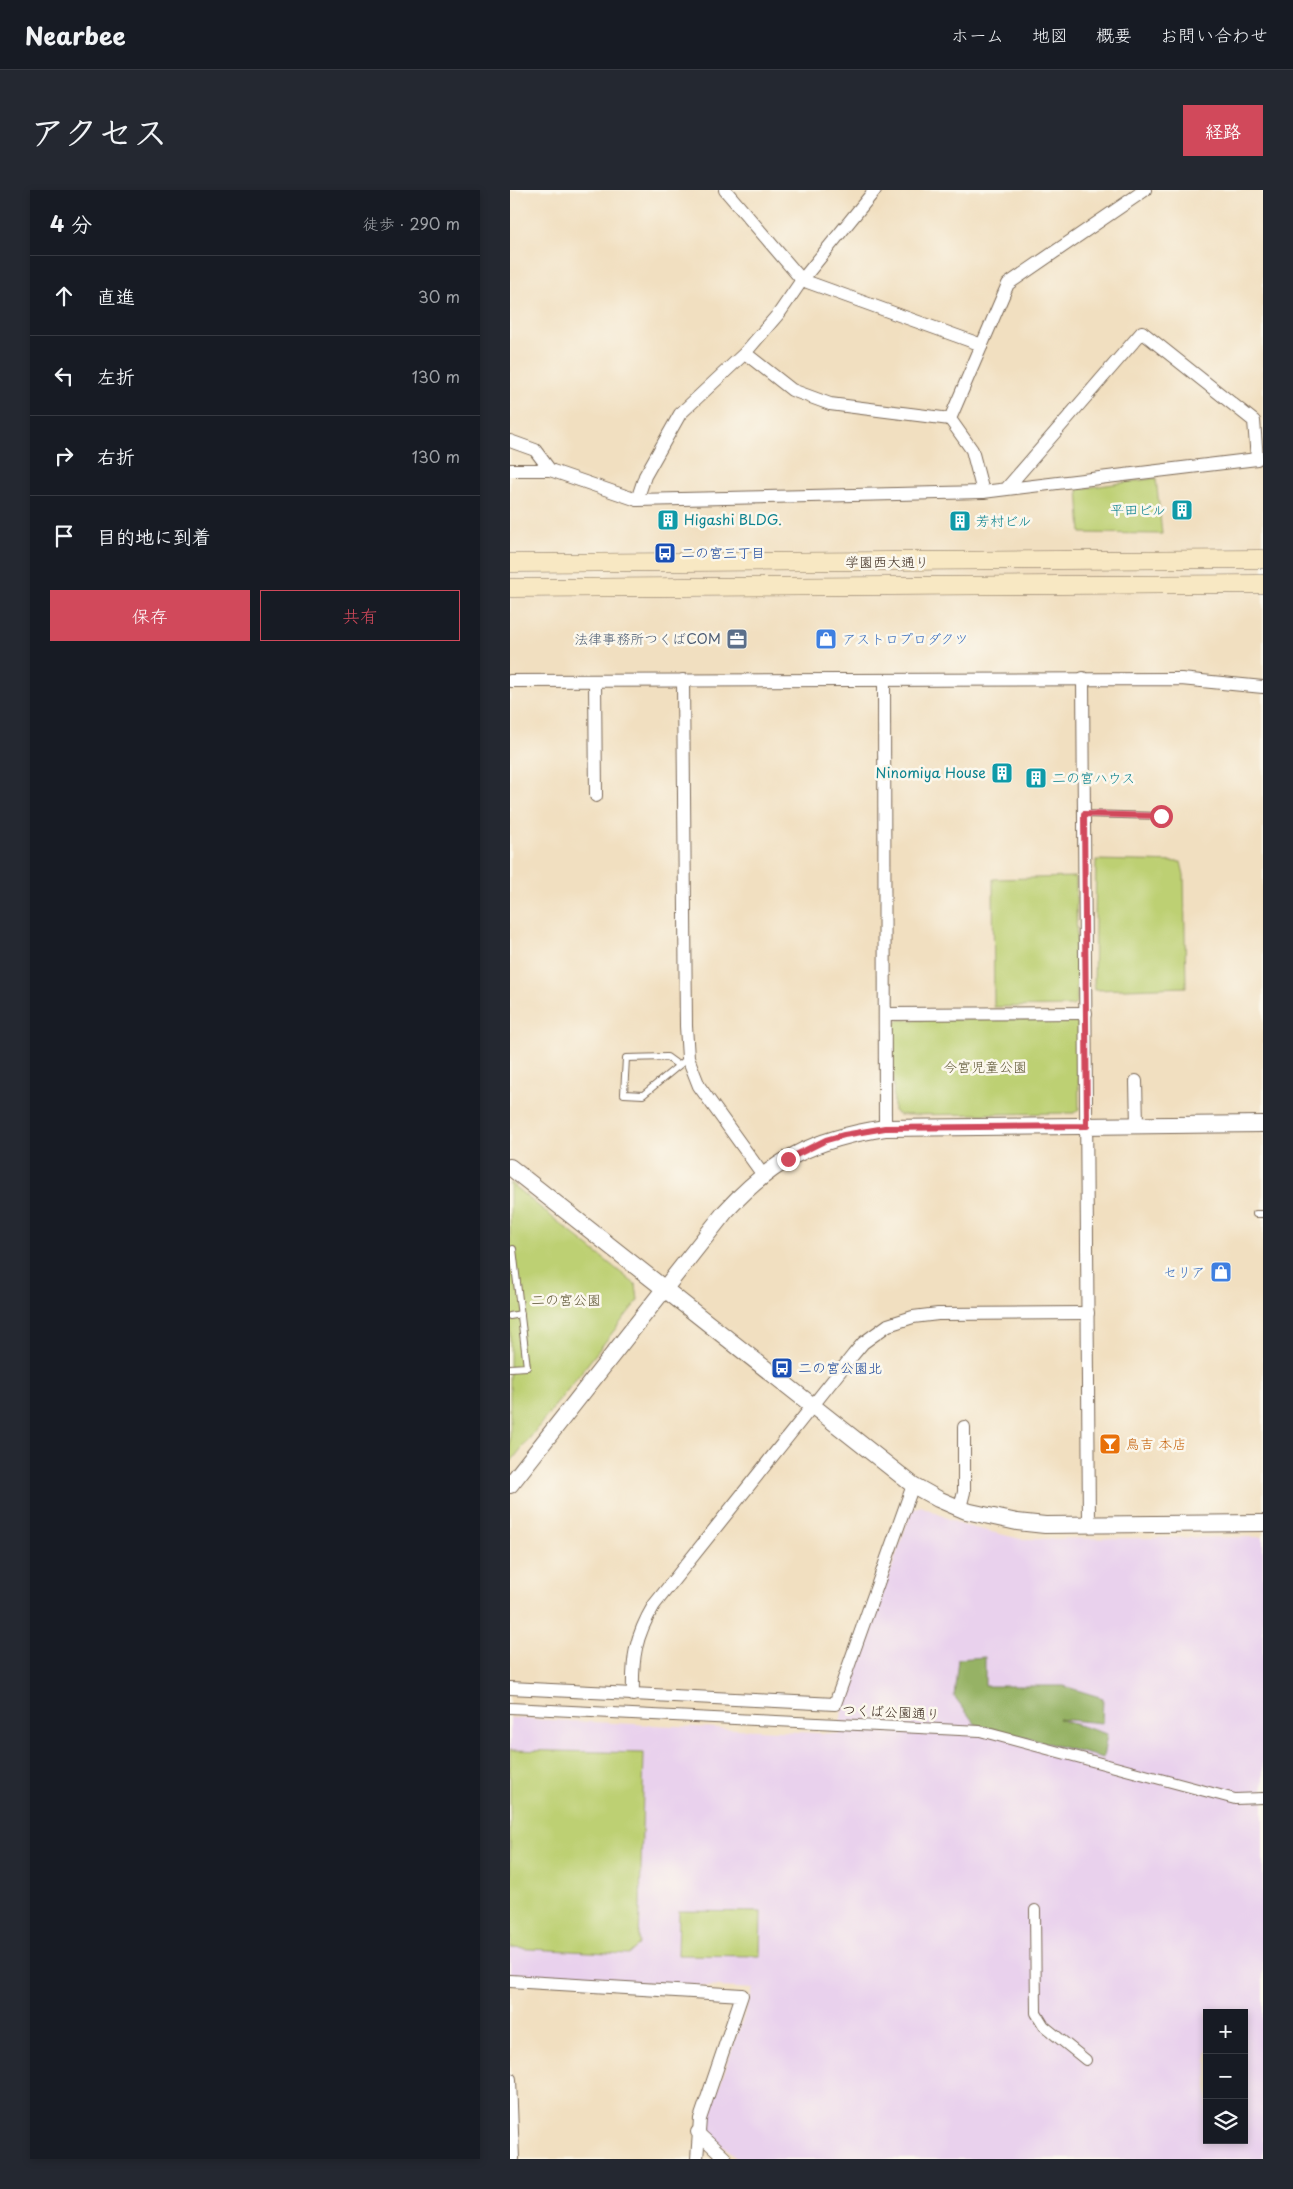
<!DOCTYPE html>
<html lang="ja">
<meta charset="utf-8">
<style>
:root{--surface:#171b24;--page:#242831;--text:#f1f3f6;--muted:#9ea1a6;--line:#363941;--accent:#d1495b}
body{margin:0;font-family:"Playpen Sans","Klee One",sans-serif;background:var(--page);color:var(--text)}
.controls{position:absolute;right:15px;bottom:15px;display:grid;overflow:hidden;border-radius:0px;box-shadow:0 2px 8px #0003}
.controls button{width:45px;height:45px;display:grid;place-items:center;padding:0;border:0;border-bottom:1px solid var(--line);background:var(--surface);color:var(--text);font:25px sans-serif}
.stop{position:absolute;width:15px;height:15px;margin:-11px;border:4px solid #d1495b;border-radius:50%;background:#fff}
.stop.end{background:#d1495b;border-color:#fff;box-shadow:0 1px 5px #0008}
.list{margin:0;padding:0;list-style:none}
h2{display:flex;justify-content:space-between;align-items:center;height:65px;margin:0;padding:0 20px;font-size:21px}
h2 small{font-size:16px;font-weight:400;color:var(--muted)}
.list li{display:grid;grid-template-columns:32px 1fr auto;gap:15px;align-items:center;box-sizing:border-box;height:80px;padding:0 20px;border-top:1px solid var(--line)}
.list b{display:block;font-size:19px;white-space:nowrap}
.list em{font-size:16px;font-style:normal;color:var(--muted)}
.actions{display:flex;gap:10px;padding:15px 20px}
.actions a{flex:1;padding:11px 0;border:1px solid var(--accent);border-radius:0px;text-align:center;font-size:18px;color:var(--accent)}
.actions .main{background:var(--accent);color:#fff}
.icon{flex:none;width:28px;height:28px;fill:none;stroke:currentColor;stroke-width:2;stroke-linecap:round;stroke-linejoin:round}
.map{position:relative;flex:none;width:753px;height:1969px;overflow:hidden;border-radius:0px}
header{display:flex;align-items:center;gap:30px;box-sizing:border-box;height:70px;padding:0 25px;background:var(--surface);border-bottom:1px solid var(--line)}
header strong{font-size:24px}
nav{display:flex;gap:28px;margin-inline-start:auto;font-size:18px}
.intro{display:flex;align-items:center;justify-content:space-between;box-sizing:border-box;height:120px;padding:0 30px}
h1{margin:0;font-size:35px}
.button{padding:12px 22px;border-radius:0px;background:var(--accent);color:#fff;font-size:18px;font-weight:700}
main{display:flex;gap:30px;padding:0 30px}
aside{flex:1;background:var(--surface);border-radius:0px;box-shadow:0 2px 8px #0003}
.map>svg:first-child{display:block}
.built{fill:#e9d1ed;fill-rule:evenodd}
.green{fill:#bdd073;stroke:#7c7d48}
.forest{fill:#96b265;stroke:#686e42}
.lines{fill:none;stroke-linecap:round;stroke-linejoin:round}
.service-casing{stroke:#7b6957;stroke-width:8}
.pedestrian-casing{stroke:#7b6957;stroke-width:12}
.minor-casing{stroke:#7b6957;stroke-width:14}
.tertiary-casing{stroke:#7b6957;stroke-width:18}
.secondary-casing{stroke:#7b6957;stroke-width:19}
.service{stroke:#fff;stroke-width:6}
.pedestrian{stroke:#fff;stroke-width:10}
.minor{stroke:#fff;stroke-width:12}
.tertiary{stroke:#fff;stroke-width:16}
.secondary{stroke:#f8e8c3;stroke-width:18}
.route{stroke:#d1495b;stroke-width:6}
.labels{text-anchor:middle;stroke-width:5;stroke-linejoin:round;paint-order:stroke}
.culture-label{font-size:14px;fill:#0d838f;stroke:#fbf7ec;text-anchor:start}
.transit-label{font-size:14px;fill:#164399;stroke:#fbf7ec;text-anchor:start}
.street-label{font-size:14px;fill:#3b2a1e;stroke:#fbf7ec}
.service-label{font-size:14px;fill:#4e5e75;stroke:#fbf7ec;text-anchor:end}
.shop-label{font-size:14px;fill:#366cbe;stroke:#fbf7ec;text-anchor:start}
.park-label{font-size:14px;fill:#5c5433;stroke:#fbf7ec}
.food-label{font-size:14px;fill:#c56008;stroke:#fbf7ec;text-anchor:start}
</style>
<header>
<strong>Nearbee</strong>
<nav><a>ホーム</a><a>地図</a><a>概要</a><a>お問い合わせ</a></nav>
</header>
<div class="intro"><h1>アクセス</h1><a class="button">経路</a></div>
<main>
<aside>
<h2>4 分<small>徒歩 · 290 m</small></h2>
<ul class="list">
<li><svg class="icon" aria-label="ahead" viewBox="0 0 24 24"><path d="M12 20V5M6 11l6-6 6 6"/></svg><div><b>直進</b></div><em>30 m</em></li>
<li><svg class="icon" aria-label="left" viewBox="0 0 24 24"><path d="M17 20v-9H6M10 6l-5 5 5 5"/></svg><div><b>左折</b></div><em>130 m</em></li>
<li><svg class="icon" aria-label="right" viewBox="0 0 24 24"><path d="M7 20v-9h11M14 6l5 5-5 5"/></svg><div><b>右折</b></div><em>130 m</em></li>
<li><svg class="icon" aria-label="arrive" viewBox="0 0 24 24"><path d="M6 21V4h12l-3 4 3 4H6"/></svg><div><b>目的地に到着</b></div></li>
</ul>
<div class="actions"><a class="main">保存</a><a>共有</a></div>
</aside>
<div class="map">
<svg width="753" height="1969" viewBox="0 0 753 1969">
<rect width="100%" height="100%" fill="#fbf7ec"/>
<filter id="ink" filterUnits="userSpaceOnUse"><feTurbulence type="fractalNoise" baseFrequency=".02" numOctaves="2"/><feDisplacementMap in="SourceGraphic" scale="10" xChannelSelector="R" yChannelSelector="G"/><feConvolveMatrix kernelMatrix="1 2 1 2 8 2 1 2 1" color-interpolation-filters="sRGB"/></filter>
<filter id="wash" filterUnits="userSpaceOnUse"><feTurbulence type="fractalNoise" baseFrequency=".0096" numOctaves="4" result="noise"/><feDisplacementMap in="SourceGraphic" scale="20" xChannelSelector="R" yChannelSelector="G"/><feGaussianBlur stdDeviation="1.12" result="paint"/><feColorMatrix in="noise" values="0 0 0 0 0 0 0 0 0 0 0 0 0 0 0 0 0 1.4 0 .05"/><feComposite in="paint" operator="in"/></filter>
<g filter="url(#wash)">
<rect width="100%" height="100%" fill="#f1dfc0"/>
<path class="built" d="M411,1316l41,19 59,14 242,-2v622h-526l-32,-31 48,-139 -243,-15v-256l329,16 3,-23 70,-202zM697,1823h37v127h-37z"/>
<g class="green">
<polygon points="646,288 652,344 571,343 568,299"/>
<polygon points="586,670 671,672 674,685 676,797 584,800"/>
<polygon points="566,687 567,812 563,816 484,817 483,689"/>
<polygon points="563,829 568,834 569,919 564,923 389,925 384,921 382,836 389,830"/>
<polygon points="0,993 126,1095 128,1110 0,1273"/>
<polygon points="0,1560 134,1563 129,1755 119,1764 0,1758"/>
<polygon points="169,1721 251,1722 250,1766 168,1765"/>
</g>
<polygon class="forest" points="475,1467 475,1496 554,1496 593,1508 592,1533 548,1529 597,1544 593,1568 465,1534 444,1506 448,1469"/>
</g>
<g filter="url(#ink)">
<g class="lines">
<g class="service-casing">
<g id="service">
<polyline points="574,624 651,626"/>
<polyline points="168,875 157,867 116,868 114,904 133,905 178,868"/>
<polyline points="746,1024 753,1024"/>
<polyline points="0,1126 11,1124"/>
<polyline points="0,1178 17,1177 3,1059"/>
</g>
</g>
<g class="pedestrian-casing">
<g id="pedestrian">
<polyline points="0,1518 470,1541 725,1609 753,1608"/>
<polyline points="525,1720 526,1823 534,1836 576,1870"/>
</g>
</g>
<g class="minor-casing">
<g id="minor">
<polyline points="215,0 292,90 472,155"/>
<polyline points="235,163 282,200 320,214 440,229"/>
<polyline points="0,251 25,260 40,280"/>
<polyline points="0,280 40,280 127,310 473,302 747,269 744,231 632,142 496,299"/>
<polyline points="473,302 462,260 440,229 498,94 635,0"/>
<polyline points="127,310 135,286 170,224 235,163 270,122 292,90 365,0"/>
<polyline points="573,488 579,1333"/>
<polyline points="173,490 176,836 178,868 189,896 253,985"/>
<polyline points="374,490 375,938"/>
<polyline points="0,491 671,489 753,497"/>
<polyline points="85,491 86,606"/>
<polyline points="375,824 576,823"/>
<polyline points="626,891 627,935"/>
<polyline points="450,1318 454,1302 454,1237"/>
<polyline points="0,1498 325,1514 403,1295"/>
<path d="M123,1505c-1,-37 2,-58 21,-90l199,-250 10,-12 25,-18 25,-8 25,-3 150,-1"/>
<polyline points="0,1791 232,1805 190,1929 187,1969"/>
<polyline points="0,1889 3,1969"/>
<polyline points="187,1942 216,1969"/>
</g>
</g>
<g class="tertiary-casing">
<g id="tertiary">
<polyline points="0,977 403,1295 428,1309 456,1321 507,1332 535,1335 753,1333"/>
<path d="M0,1295l215,-273c48,-53 89,-73 160,-84l378,-4"/>
</g>
</g>
<g class="secondary-casing">
<g id="secondary">
<polyline points="0,373 753,369"/>
<polyline points="0,398 753,394"/>
</g>
</g>
<use href="#service" class="service"/>
<use href="#pedestrian" class="pedestrian"/>
<use href="#minor" class="minor"/>
<use href="#tertiary" class="tertiary"/>
<use href="#secondary" class="secondary"/>
</g>
</g>
<g class="lines" filter="url(#ink)">
<polyline class="route" points="278,969 316,950 334,945 375,938 577,936 574,624 651,626"/>
</g>
<defs>
<g id="building-square" transform="scale(1.125)"><rect x="-9" y="-9" width="18" height="18" rx="4" fill="#0f9aa8" stroke="#fbf7ec"/><path d="M-4-6H4V6H1V3H-1V6H-4ZM-2.5-4.3h1.7v1.8h-1.7ZM.8-4.3h1.7v1.8H.8ZM-2.5-1h1.7V.8h-1.7ZM.8-1h1.7V.8H.8Z" fill="#fff"/></g>
<g id="bus-square" transform="scale(1.125)"><rect x="-9" y="-9" width="18" height="18" rx="4" fill="#1a4fb4" stroke="#fbf7ec"/><path d="M-5-6H5V4H4V6H2V4H-2V6H-4V4H-5ZM-3.5-4V0h7V-4ZM-3.5 1.2v1.5H-2V1.2ZM2 1.2v1.5H3.5V1.2Z" fill="#fff"/></g>
<g id="office-square" transform="scale(1.125)"><rect x="-9" y="-9" width="18" height="18" rx="4" fill="#5c6f8a" stroke="#fbf7ec"/><path d="M-6-3h4V-5.5h4V-3h4V5H-6ZM-1-4.5V-3h2v-1.5ZM-6 0V1H6V0Z" fill="#fff"/></g>
<g id="shop-square" transform="scale(1.125)"><rect x="-9" y="-9" width="18" height="18" rx="4" fill="#3f7fe0" stroke="#fbf7ec"/><path d="M-5-2.5h2.3a2.7 3.5 0 0 1 5.4 0H5L5.5 6h-11ZM-1.5-2.5h3a1.5 2.3 0 0 0-3 0Z" fill="#fff"/></g>
<g id="bar-square" transform="scale(1.125)"><rect x="-9" y="-9" width="18" height="18" rx="4" fill="#e8710a" stroke="#fbf7ec"/><path d="M-6-5H6L.8 .8V4.5H3.5V6h-7V4.5H-.8V.8Z" fill="#fff"/></g>
</defs>
<g fill-rule="evenodd">
<use href="#building-square" x="672" y="320"/>
<use href="#building-square" x="158" y="330"/>
<use href="#building-square" x="450" y="331"/>
<use href="#bus-square" x="155" y="363"/>
<use href="#office-square" x="227" y="449"/>
<use href="#shop-square" x="316" y="449"/>
<use href="#building-square" x="492" y="583"/>
<use href="#building-square" x="526" y="588"/>
<use href="#shop-square" x="711" y="1082"/>
<use href="#bus-square" x="272" y="1178"/>
<use href="#bar-square" x="600" y="1254"/>
</g>
<g class="labels">
<g class="culture-label">
<text x="656" y="325" text-anchor="end">平田ビル</text>
<text x="174" y="335">Higashi BLDG.</text>
<text x="466" y="336">芳村ビル</text>
<text x="476" y="588" text-anchor="end">Ninomiya House</text>
<text x="542" y="593">二の宮ハウス</text>
</g>
<g class="transit-label">
<text x="171" y="368">二の宮三丁目</text>
<text x="288" y="1183">二の宮公園北</text>
</g>
<g class="street-label">
<text x="377" y="377">学園西大通り</text>
<text transform="translate(381 1522) rotate(3)" y="5">つくば公園通り</text>
</g>
<g class="service-label">
<text x="211" y="454">法律事務所つくばCOM</text>
</g>
<g class="shop-label">
<text x="332" y="454">アストロプロダクツ</text>
<text x="695" y="1087" text-anchor="end">セリア</text>
</g>
<g class="park-label">
<text x="475" y="882">今宮児童公園</text>
<text x="56" y="1115">二の宮公園</text>
</g>
<g class="food-label">
<text x="616" y="1259">鳥吉 本店</text>
</g>
</g>
</svg>
<div class="controls">
<button>+</button>
<button>−</button>
<button><svg class="icon" aria-label="layers" viewBox="0 0 24 24"><path d="M12 4l9 5-9 5-9-5zM3 14l9 5 9-5"/></svg></button>
</div>
<div class="stop" style="left:651px;top:626px"></div>
<div class="stop end" style="left:278px;top:969px"></div>
</div>
</main>
